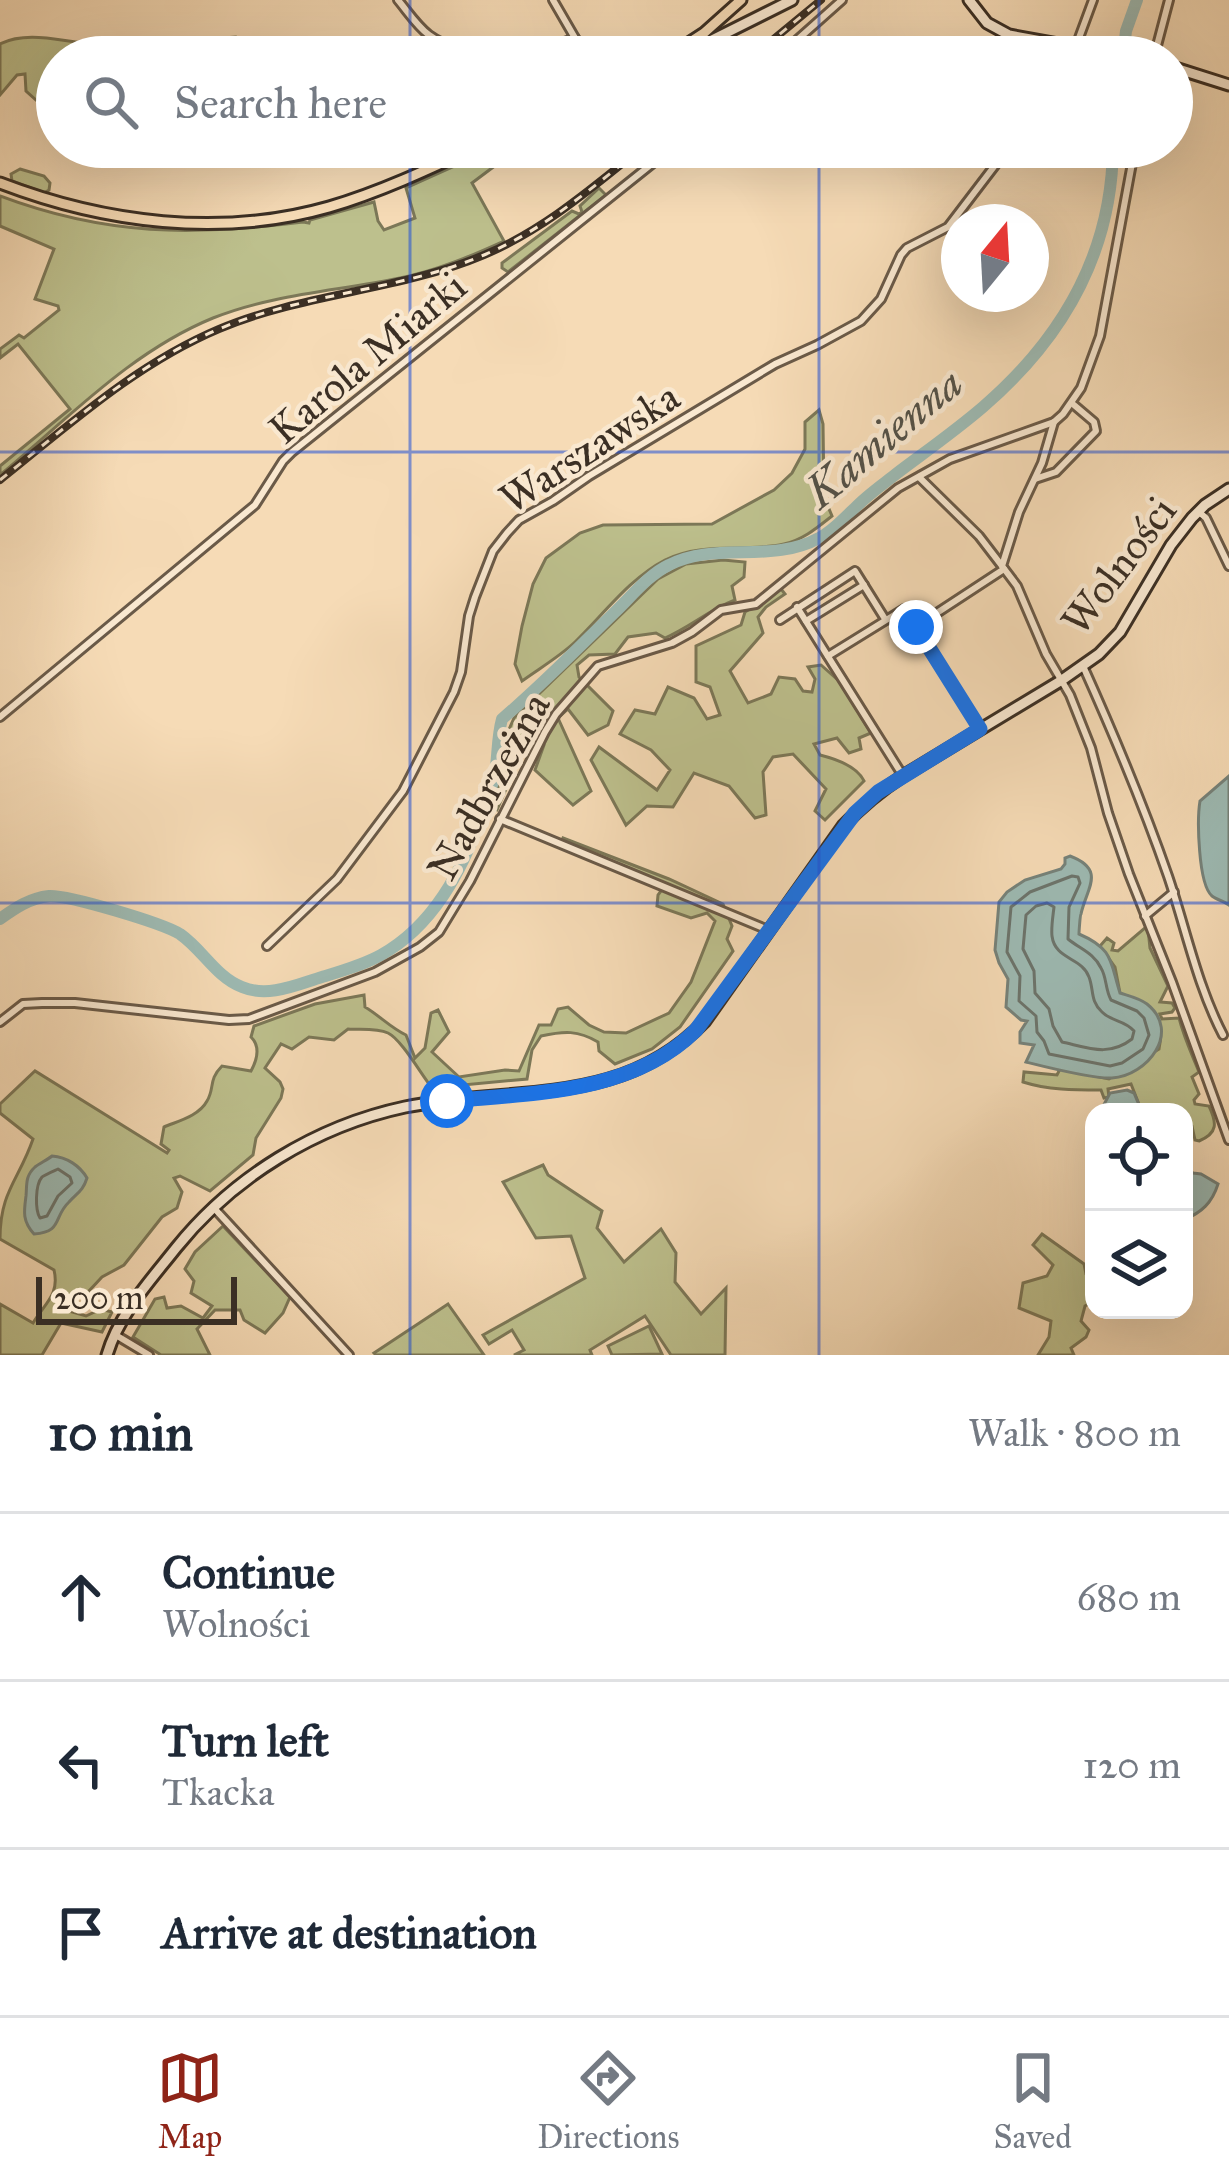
<!DOCTYPE html>
<meta charset="utf-8">
<style>
:root{--surface:#fff;--page:#f2f2f3;--text:#1f2937;--muted:#747a83;--line:#e0e1e3;--accent:#8f2418}
body{margin:0;font-family:"IM FELL Great Primer",serif;background:var(--page);color:var(--text)}
.controls{position:absolute;right:36px;bottom:36px;display:grid;overflow:hidden;border-radius:24px;box-shadow:0 12px 48px #0002}
.controls button{width:108px;height:108px;display:grid;place-items:center;padding:0;border:0;border-bottom:3px solid var(--line);background:var(--surface);color:var(--text);font:60px sans-serif}
.compass{position:absolute;left:941px;top:204px;width:108px;height:108px;border-radius:50%;background:var(--surface);box-shadow:0 12px 48px #0002;rotate:18deg}
.scale{position:absolute;left:36px;bottom:30px;width:201px;box-sizing:border-box;padding-left:12px;border:6px solid #3b2f24;border-top:0;font-size:33px;line-height:42px;white-space:nowrap;color:#3b2f24;-webkit-text-stroke:9px #f9e8d0;paint-order:stroke}
.stop{position:absolute;width:36px;height:36px;margin:-27px;border:9px solid #1a73e8;border-radius:50%;background:#fff}
.stop.end{background:#1a73e8;border-color:#fff;box-shadow:0 3px 12px #0008}
.list{margin:0;padding:0;list-style:none}
h2{display:flex;justify-content:space-between;align-items:center;height:156px;margin:0;padding:0 48px;font-size:51px}
h2 small{font-size:39px;font-weight:400;color:var(--muted)}
.list li{display:grid;grid-template-columns:78px 1fr auto;gap:36px;align-items:center;box-sizing:border-box;height:168px;padding:0 48px;border-top:3px solid var(--line)}
.list b{display:block;font-size:45px;white-space:nowrap}
.list p{margin:0;font-size:39px;white-space:nowrap;color:var(--muted)}
.list em{font-size:39px;font-style:normal;color:var(--muted)}
.icon{flex:none;width:66px;height:66px;fill:none;stroke:currentColor;stroke-width:2;stroke-linecap:round;stroke-linejoin:round}
.map{position:relative;flex:none;width:1229px;height:1355px;overflow:hidden}
.search{position:absolute;background:var(--surface);box-shadow:0 12px 48px #0002;left:36px;right:36px;top:36px;height:132px;display:flex;align-items:center;gap:30px;box-sizing:border-box;padding:0 42px;border-radius:66px;color:var(--muted);font-size:45px}
.sheet{height:660px;background:var(--surface)}
nav{display:flex;justify-content:space-around;align-items:center;box-sizing:border-box;height:168px;border-top:3px solid var(--line);background:var(--surface);font-size:33px;color:var(--muted)}
nav a{display:grid;justify-items:center;gap:6px}
nav .on{color:var(--accent)}
.map>svg:first-child{display:block}
.green{fill:#bdc08d;stroke:#7c7858;stroke-width:3}
.water{fill:#9dbab3;stroke:#76827a;stroke-width:3}
.lines{fill:none;stroke-linecap:round;stroke-linejoin:round}
.shore{stroke:#6c746c;stroke-width:3}
.river{stroke:#9dbab3;stroke-width:12}
.street-casing{stroke:#6a5a48;stroke-width:12}
.secondary-casing{stroke:#3b2f24;stroke-width:15}
.primary-casing{stroke:#3b2f24;stroke-width:15}
.street{stroke:#f9e8d0;stroke-width:6}
.secondary{stroke:#f9e8d0;stroke-width:9}
.primary{stroke:#f6dbb6;stroke-width:9}
.rail-casing{stroke:#3b2f24;stroke-width:8}
.rail{stroke:#f9e8d0;stroke-width:3;stroke-dasharray:9;stroke-linecap:butt}
.route{stroke:#1a73e8;stroke-width:15}
.grid{fill:none;stroke:#1d4ed8;stroke-width:3;stroke-opacity:0.55}
.labels{text-anchor:middle;stroke-width:9;stroke-linejoin:round;paint-order:stroke}
.street-label{font-size:42px;fill:#3b2f24;stroke:#f9e8d0}
.water-label{font-size:45px;font-style:italic;fill:#545248;stroke:#f9e8d0}
</style>
<div class="map">
<svg width="1229" height="1355" viewBox="0 0 1229 1355">
<rect width="100%" height="100%" fill="#f6dbb6"/>
<filter id="stains"><feTurbulence type="fractalNoise" baseFrequency=".00167" numOctaves="4"/><feColorMatrix values="0 0 0 0 .2 0 0 0 0 .09 0 0 0 0 .02 0 0 0 .5 -.17"/></filter>
<radialGradient id="worn" r=".72"><stop offset=".6" stop-color="#630" stop-opacity="0"/><stop offset="1" stop-color="#630" stop-opacity=".3"/></radialGradient>
<g class="green">
<path d="M236,37l14,7 1,5 -13,8h-181v69l-7,-2 -4,-15 -20,-18 -1,-17 -8,1 -17,20v-51c30,-15 68,0 100,0 13,0 28,-4 41,-6l12,14h9l21,-11z"/>
<path d="M497,147h23l-48,36 32,58c-33,15 -68,30 -104,37 -62,13 -127,16 -187,40 -83,34 -145,101 -213,157v-9l70,-57 -52,-65 -18,14v-9l19,-14 5,3 35,-28 -1,-4 -23,-7 19,-50 -54,-23v-30c106,40 193,40 303,26l6,1 1,-3 64,-18 4,19 6,9 31,-12 -9,-30z"/>
<polygon points="20,169 44,176 50,183 49,190 44,193 12,181 11,174"/>
<polygon points="599,188 606,195 508,272 502,268 502,263 572,211 579,214 582,212 580,206"/>
<path d="M819,410l4,14 1,73 8,19c-14,11 -29,24 -48,28 -40,9 -81,-3 -119,16 -35,18 -62,55 -90,82 -16,15 -35,26 -53,39l-7,-17 7,-38 11,-42 13,-26 34,-25 23,-8 109,-1 62,-34 18,-17 13,-24v-27z"/>
<path d="M723,560l22,2 -1,15 -12,9 3,14c-26,10 -45,27 -70,38l-9,-5 -28,4 -13,17 -26,1 -12,10 2,12 34,34 -5,14 -20,10 -20,-26 -10,9 33,73 -18,14 -38,-35 9,-25 -12,-18 -12,11 -8,37 -15,35 -6,-2 15,-44 1,-30 7,-16 144,-139 28,-15z"/>
<path d="M781,589l4,5 -19,13 -8,10 5,16 -33,38 18,32 23,-9 8,-17 16,2 8,12 9,1 3,-13 -7,-12 13,-2 18,16 32,52 -12,5 2,11 -12,4 -12,-15 -23,6 6,11c16,4 37,11 44,26l-39,39 -10,-9 11,-22 -33,-35 -20,3 -10,15 3,43 -11,3 -26,-32 -35,-13 -21,34 -26,-1 -21,19 -35,-65 8,-13 58,43 13,-20 -19,-20 -31,-16 15,-24 20,4 13,-27 26,11 13,21 13,-4 -10,-28 -14,-5v-36l45,-21 4,-13z"/>
<path d="M563,838l106,41 54,25 9,22 -5,13 6,12 -53,76 -28,22 -37,15 -16,-13 -1,-9c-20,-12 -34,-11 -57,-6l-9,14 -5,29 -95,9c-11,-14 -31,-49 -44,-55 -11,-5 -28,-3 -40,-4l-14,11 -25,-3 -17,12 -11,-5 -16,24 15,14 3,7 -2,9 -25,40 -3,17 -43,36 -30,-15 -6,2 8,14 -5,16 -15,9 -38,48 -22,12 -14,15 -12,2 -7,17 17,5 15,-7 11,3 -10,20 -41,-9 -19,32h-42v-51l33,19c11,-19 27,-28 21,-53l-54,-31c0,-48 19,-59 33,-100l-33,-26v-9l35,-33 132,82 2,-3 -8,-6 3,-17c14,-6 35,-11 43,-26 8,-13 1,-21 15,-35l29,5c6,-11 10,-24 0,-34l3,-11 61,-22 49,-9 1,12c15,9 26,21 41,28l9,23 10,-10 6,-35 7,-3 11,22 -17,20 27,25 46,-7 14,1 20,-46h12l7,-16 10,-2 21,18 15,7 22,1 43,-20 22,-31 24,-61 -8,-8 -16,5 -34,-12 1,-11 8,-11 -104,-44z"/>
<path d="M1146,927l2,2 2,19 18,38 -8,16 12,1 3,5 -3,4 -12,2 2,5 17,-1c5,20 12,34 20,54l-7,5 7,17 -5,6 1,4 14,2c8,17 9,27 -10,35l-4,-1 -3,-14 -5,-4 -3,1v-11h-42l-11,-28 -23,5 1,8 -5,1 -3,-8c-27,0 -53,0 -78,-8l1,-10 33,3 3,-6 49,10 50,-30c8,-37 -11,-41 -39,-56l-5,-26 -15,-21 7,-8 7,5 -2,7 6,1z"/>
<polygon points="543,1165 548,1175 602,1211 597,1228 624,1262 661,1229 676,1253 675,1282 701,1314 726,1288 725,1355 671,1355 645,1316 590,1350 592,1355 514,1355 524,1350 512,1330 489,1344 483,1335 585,1278 571,1236 536,1238 503,1182"/>
<polygon points="223,1226 290,1297 283,1313 265,1333 244,1320 240,1310 215,1310 197,1329 210,1355 161,1355 133,1337 155,1299 164,1297 167,1308 181,1306 203,1318 212,1306 191,1293 194,1281 185,1269 195,1252"/>
<polygon points="1042,1234 1084,1264 1086,1274 1094,1279 1094,1301 1085,1306 1081,1321 1089,1330 1086,1337 1071,1348 1074,1355 1038,1355 1049,1337 1051,1321 1019,1308 1023,1283 1047,1276 1053,1265 1033,1245"/>
<polygon points="448,1304 484,1355 376,1355 374,1353"/>
<polygon points="649,1326 662,1354 612,1355 608,1346"/>
</g>
<g class="water">
<path d="M1229,776v129c-5,-4 -12,-5 -17,-9 -14,-12 -15,-77 -12,-95z"/>
<path d="M1070,856c37,14 16,33 11,58 -1,1 -2,19 -2,20 35,15 31,28 41,59 9,3 19,5 27,11 35,28 0,72 -35,74 -19,1 -66,-11 -86,-16l8,-17 -14,-2v-11l7,-11 -6,-1 -15,-13 2,-28 -9,-16 -4,-13 4,-48 8,-10 18,-12 36,-11 4,-5v-6z"/>
<polygon points="1127,1090 1134,1093 1142,1112 1100,1112 1110,1093"/>
<path d="M52,1156c15,1 28,10 35,22 -4,13 -10,15 -18,24 -16,15 -6,30 -35,32 -12,-13 -10,-23 -8,-38 1,-11 -1,-20 9,-29 5,-4 12,-7 17,-11z"/>
<path d="M1184,1164l9,9 8,1 17,10c-6,19 -16,28 -34,36z"/>
</g>
<g class="lines">
<g class="shore">
<path d="M1072,876l6,1 2,6 -11,24 -1,32c12,10 26,14 33,29 6,10 4,21 10,32l26,11 7,7 5,17 -6,14 -21,14 -12,3 -61,-12 -5,-13 -7,-9 -1,-16 -17,-15 1,-25 -13,-24 4,-45 19,-15z"/>
<path d="M1047,903l7,4c-1,9 -3,20 -2,29 3,24 30,21 37,41 5,13 1,24 13,35 10,10 23,8 32,19l-2,8c-23,18 -43,9 -70,3l-9,-16 -4,-17 -14,-16 -1,-22 -11,-22 3,-34 10,-9z"/>
<path d="M58,1169l12,8 2,6 -14,13 -11,20 -7,2c-5,-8 -5,-33 2,-41 2,-2 14,-7 16,-8z"/>
</g>
<g class="river">
<polyline points="1123,57 1126,31 1137,0"/>
<path d="M0,919c15,-11 30,-21 49,-23 20,-1 113,27 131,38 23,16 36,43 62,53 26,11 54,-2 80,-10 20,-6 41,-12 59,-22 52,-29 81,-84 100,-138 5,-14 11,-29 14,-43 3,-18 2,-37 7,-55 39,-33 75,-70 112,-106 17,-16 34,-38 55,-48 47,-24 103,-1 150,-27 14,-7 24,-19 35,-29 12,-13 28,-24 42,-35 29,-22 59,-43 87,-67 80,-69 129,-153 130,-260"/>
</g>
<g class="street-casing">
<g id="street">
<path d="M398,0c10,12 19,26 31,35 40,29 104,21 146,3"/>
<polyline points="553,0 586,57"/>
<polyline points="1076,46 1093,0"/>
<polyline points="778,57 842,0"/>
<polyline points="1154,57 1169,0"/>
<polyline points="1054,422 1042,463 1019,512 1002,566 1017,586 1046,654 1070,695 1091,748 1108,813 1129,874 1172,982 1229,1140"/>
<polyline points="919,477 979,536 1002,566"/>
<polyline points="1035,479 1056,472 1096,431 1094,422 1074,405"/>
<polyline points="1199,512 1206,518 1229,566"/>
<polyline points="797,607 903,776"/>
<polyline points="780,620 855,571 885,619"/>
<polyline points="806,621 864,585"/>
<polyline points="917,626 1004,569"/>
<polyline points="828,656 904,609 979,728"/>
<path d="M1083,666c31,69 60,138 85,210 18,53 29,109 55,159"/>
<polyline points="0,717 255,505 283,461 292,452 673,147"/>
<polyline points="500,819 768,930"/>
<polyline points="1145,916 1174,892"/>
<polyline points="267,946 337,879 403,791 454,692 461,672 469,616 475,597 493,551 507,533 519,520 553,501 589,476 775,364 817,345 861,321 881,299 901,255 907,248 948,227 1009,147"/>
<polyline points="0,1022 23,1004 42,1003 75,1003 229,1020 249,1019 375,972 420,947 439,932 470,881 545,732 556,714 598,666 672,643 692,632 721,610 756,604 898,488 950,459 1054,422 1063,414 1081,388 1100,336 1135,147"/>
<polyline points="214,1208 349,1355"/>
<polyline points="114,1334 149,1355"/>
</g>
</g>
<g class="secondary-casing">
<g id="secondary">
<polyline points="969,0 987,23 1009,35 1130,57"/>
<polyline points="674,53 700,46 792,0"/>
<polyline points="1172,67 1229,85"/>
<path d="M107,1355c12,-41 43,-74 69,-107 57,-71 140,-122 229,-141 109,-22 216,2 300,-86l138,-195c18,-19 37,-35 60,-50l159,-96 37,-26 21,-22 51,-87 21,-27 13,-13 24,-16"/>
</g>
</g>
<g class="primary-casing">
<g id="primary">
<polyline points="667,57 704,33 741,0"/>
<path d="M0,183c104,40 221,55 329,24 51,-15 100,-38 147,-60"/>
</g>
</g>
<use href="#street" class="street"/>
<use href="#secondary" class="secondary"/>
<use href="#primary" class="primary"/>
<g class="rail-casing">
<g id="rail">
<polyline points="752,57 821,0"/>
<path d="M0,480c69,-55 136,-116 219,-151 85,-36 180,-38 265,-74 60,-25 109,-68 159,-108"/>
</g>
</g>
<use href="#rail" class="rail"/>
</g>
<g class="lines">
<path class="route" d="M447,1101c85,-8 185,-7 249,-71l159,-217 23,-21 102,-63 -64,-102"/>
</g>
<path class="grid" d="M410,0v57M819,0v57M410,147v1208M819,147v1208M0,452h1229M0,903h1229"/>
<g class="labels">
<g class="street-label">
<text transform="translate(367 357) rotate(-40)" y="15">Karola Miarki</text>
<text transform="translate(589 447) rotate(-33)" y="15">Warszawska</text>
<text transform="translate(1118 565) rotate(-53)" y="15">Wolności</text>
<text transform="translate(488 786) rotate(-61)" y="15">Nadbrzeżna</text>
</g>
<g class="water-label">
<text transform="translate(883 437) rotate(-40)" y="16">Kamienna</text>
</g>
</g>
<rect width="100%" height="100%" filter="url(#stains)"/>
<rect width="100%" height="100%" fill="url(#worn)"/>
</svg>
<div class="controls">
<button><svg class="icon" aria-label="locate" viewBox="0 0 24 24"><circle cx="12" cy="12" r="6"/><path d="M12 2v4M12 18v4M2 12h4M18 12h4"/></svg></button>
<button><svg class="icon" aria-label="layers" viewBox="0 0 24 24"><path d="M12 4l9 5-9 5-9-5zM3 14l9 5 9-5"/></svg></button>
</div>
<svg class="compass" viewBox="-18 -18 36 36"><path d="M0-13l5 13h-10z" fill="#e53935"/><path d="M0 13l5-13h-10z" fill="#747a83"/></svg>
<div class="scale">200 m</div>
<div class="stop" style="left:447px;top:1101px"></div>
<div class="stop end" style="left:916px;top:627px"></div>
<div class="search"><svg class="icon" aria-label="search" viewBox="0 0 24 24"><circle cx="10" cy="10" r="6"/><path d="M15 15l6 6"/></svg>Search here</div>
</div>
<section class="sheet">
<h2>10 min<small>Walk · 800 m</small></h2>
<ul class="list">
<li><svg class="icon" aria-label="ahead" viewBox="0 0 24 24"><path d="M12 20V5M6 11l6-6 6 6"/></svg><div><b>Continue</b><p>Wolności</p></div><em>680 m</em></li>
<li><svg class="icon" aria-label="left" viewBox="0 0 24 24"><path d="M17 20v-9H6M10 6l-5 5 5 5"/></svg><div><b>Turn left</b><p>Tkacka</p></div><em>120 m</em></li>
<li><svg class="icon" aria-label="arrive" viewBox="0 0 24 24"><path d="M6 21V4h12l-3 4 3 4H6"/></svg><div><b>Arrive at destination</b></div></li>
</ul>
</section>
<nav>
<a class="on"><svg class="icon" aria-label="map" viewBox="0 0 24 24"><path d="M3 6l6-2 6 2 6-2v14l-6 2-6-2-6 2zM9 4v14M15 6v14"/></svg>Map</a>
<a><svg class="icon" aria-label="directions" viewBox="0 0 24 24"><path d="M12 3l9 9-9 9-9-9zM9 14v-3h6M13 9l2 2-2 2"/></svg>Directions</a>
<a><svg class="icon" aria-label="saved" viewBox="0 0 24 24"><path d="M7 4h10v16l-5-4-5 4z"/></svg>Saved</a>
</nav>
